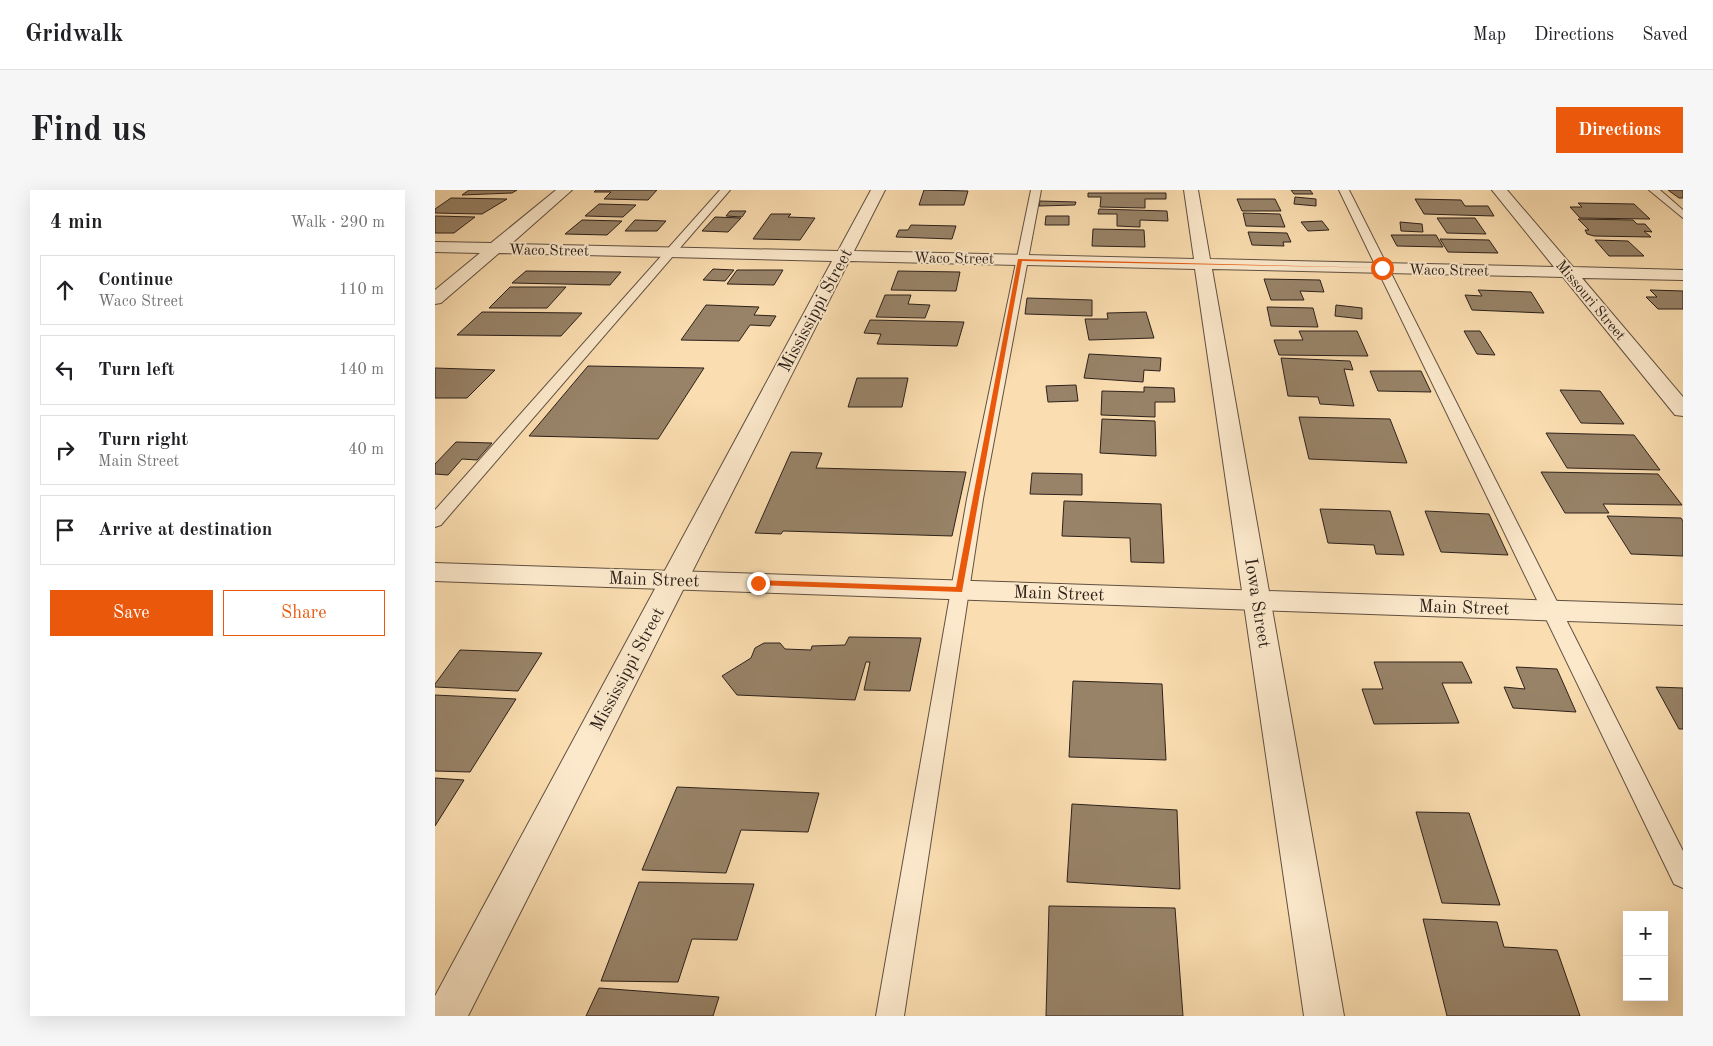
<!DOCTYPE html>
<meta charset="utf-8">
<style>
:root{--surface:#fff;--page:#f6f6f6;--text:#202124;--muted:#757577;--line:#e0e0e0;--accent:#ea580c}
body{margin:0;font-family:"Old Standard TT",serif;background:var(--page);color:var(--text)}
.controls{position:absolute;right:15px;bottom:15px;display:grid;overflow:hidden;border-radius:0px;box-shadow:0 5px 20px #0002}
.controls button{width:45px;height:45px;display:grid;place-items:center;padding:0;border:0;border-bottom:1px solid var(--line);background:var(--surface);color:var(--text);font:25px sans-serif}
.stop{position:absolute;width:15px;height:15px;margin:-11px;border:4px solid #ea580c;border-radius:50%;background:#fff}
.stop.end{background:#ea580c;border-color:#fff;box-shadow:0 1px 5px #0008}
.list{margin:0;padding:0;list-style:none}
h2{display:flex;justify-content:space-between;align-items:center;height:65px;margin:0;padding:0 20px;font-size:21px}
h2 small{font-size:16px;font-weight:400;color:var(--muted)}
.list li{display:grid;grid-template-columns:32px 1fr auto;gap:15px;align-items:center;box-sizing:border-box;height:70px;margin:0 10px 10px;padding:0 10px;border:1px solid var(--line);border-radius:0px}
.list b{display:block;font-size:19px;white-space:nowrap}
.list p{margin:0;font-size:16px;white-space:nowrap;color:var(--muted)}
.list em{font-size:16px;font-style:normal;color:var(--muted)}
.actions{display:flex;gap:10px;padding:15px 20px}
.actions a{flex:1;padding:11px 0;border:1px solid var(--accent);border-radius:0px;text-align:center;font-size:18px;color:var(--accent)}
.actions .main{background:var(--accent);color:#fff}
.icon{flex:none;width:28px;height:28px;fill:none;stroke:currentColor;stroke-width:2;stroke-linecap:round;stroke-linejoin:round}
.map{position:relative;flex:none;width:1248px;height:826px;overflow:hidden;border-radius:0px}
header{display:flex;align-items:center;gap:30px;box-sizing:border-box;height:70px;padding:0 25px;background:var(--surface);border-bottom:1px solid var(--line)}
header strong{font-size:24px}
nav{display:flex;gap:28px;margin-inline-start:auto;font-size:18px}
.intro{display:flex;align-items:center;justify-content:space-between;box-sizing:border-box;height:120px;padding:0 30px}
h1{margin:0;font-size:35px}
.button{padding:12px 22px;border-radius:0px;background:var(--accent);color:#fff;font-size:18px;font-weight:700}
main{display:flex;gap:30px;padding:0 30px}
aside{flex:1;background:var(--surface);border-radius:0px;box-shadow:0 5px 20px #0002}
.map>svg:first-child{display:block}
.building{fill:#988368;stroke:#2d211b}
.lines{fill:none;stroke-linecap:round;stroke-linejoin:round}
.service-casing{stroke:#605040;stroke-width:2}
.minor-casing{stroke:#605040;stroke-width:2}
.tertiary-casing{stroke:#605040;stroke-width:2}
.service{fill:#fce9cc;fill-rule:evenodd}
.minor{fill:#fce9cc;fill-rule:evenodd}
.tertiary{fill:#fce9cc;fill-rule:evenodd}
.route{fill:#ea580c}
.labels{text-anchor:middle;stroke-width:4;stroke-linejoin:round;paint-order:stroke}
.far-street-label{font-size:15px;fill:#2d211b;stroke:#fce9cc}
.street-label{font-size:18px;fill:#2d211b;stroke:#fce9cc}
</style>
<header>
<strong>Gridwalk</strong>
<nav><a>Map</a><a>Directions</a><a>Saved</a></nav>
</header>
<div class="intro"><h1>Find us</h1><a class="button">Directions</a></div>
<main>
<aside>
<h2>4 min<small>Walk · 290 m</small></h2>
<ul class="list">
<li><svg class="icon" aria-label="ahead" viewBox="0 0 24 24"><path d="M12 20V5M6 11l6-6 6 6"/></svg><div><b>Continue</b><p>Waco Street</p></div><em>110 m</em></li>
<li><svg class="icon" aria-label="left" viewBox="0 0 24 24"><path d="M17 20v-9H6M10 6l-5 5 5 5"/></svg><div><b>Turn left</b></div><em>140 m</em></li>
<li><svg class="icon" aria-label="right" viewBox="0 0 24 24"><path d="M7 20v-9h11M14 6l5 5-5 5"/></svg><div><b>Turn right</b><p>Main Street</p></div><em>40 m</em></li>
<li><svg class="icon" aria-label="arrive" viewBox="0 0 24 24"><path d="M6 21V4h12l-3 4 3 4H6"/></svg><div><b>Arrive at destination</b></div></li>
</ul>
<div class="actions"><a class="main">Save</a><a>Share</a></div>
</aside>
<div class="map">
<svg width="1248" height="826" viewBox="0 0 1248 826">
<rect width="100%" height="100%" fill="#faddb0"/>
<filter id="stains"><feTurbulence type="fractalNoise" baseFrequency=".004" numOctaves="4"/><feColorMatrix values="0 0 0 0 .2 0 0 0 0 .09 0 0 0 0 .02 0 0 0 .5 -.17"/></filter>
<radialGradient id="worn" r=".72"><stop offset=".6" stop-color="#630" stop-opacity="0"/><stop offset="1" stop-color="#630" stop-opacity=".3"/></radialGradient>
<g class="building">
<polygon points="34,0 82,0 77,3 27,5"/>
<polygon points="161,0 222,0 213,10 169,9 176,2 159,2"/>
<polygon points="489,0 533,1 529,15 484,15"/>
<polygon points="856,0 875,0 878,4 859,4"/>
<polygon points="1233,0 1248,0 1248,8 1244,8"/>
<polygon points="653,3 731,3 731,9 710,9 710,18 665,17 666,7 653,7"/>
<polygon points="860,7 881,9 881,16 859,14"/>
<polygon points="16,8 72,9 47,24 0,23 0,19"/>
<polygon points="802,9 840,9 846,21 807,21"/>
<polygon points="980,9 1026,10 1030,16 1053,16 1059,26 989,24"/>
<polygon points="605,11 641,12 640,15 604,16"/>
<polygon points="1143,13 1199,14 1215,29 1145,28 1135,17 1147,17"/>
<polygon points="164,14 201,15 188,27 150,26"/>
<polygon points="664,19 732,21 733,31 705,30 705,37 682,36 682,24 663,24"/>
<polygon points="295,21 311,21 307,27 291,26"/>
<polygon points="808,23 845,24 850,37 811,36"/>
<polygon points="336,24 356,24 353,27 380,28 365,50 318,49"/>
<polygon points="0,26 40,27 19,43 0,43"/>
<polygon points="611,26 634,26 634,35 610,35"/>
<polygon points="280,27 306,28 293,42 267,41"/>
<polygon points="1002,28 1040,28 1051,44 1012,43"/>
<polygon points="1143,29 1198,30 1202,34 1210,34 1217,42 1209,41 1216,47 1159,46 1152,44 1150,40 1154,40"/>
<polygon points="147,30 187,31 172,45 130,44"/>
<polygon points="200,30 231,31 222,41 190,41"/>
<polygon points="887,31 894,40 873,41 866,32"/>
<polygon points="965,32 987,34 988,42 966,41"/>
<polygon points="476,35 521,36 517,49 461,47 464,40 473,40"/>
<polygon points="658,39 709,40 710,57 657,56"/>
<polygon points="813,42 852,43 856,52 848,52 849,56 817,55"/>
<polygon points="956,45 1001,45 1008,57 962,56"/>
<polygon points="1005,49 1054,50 1063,63 1013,62"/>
<polygon points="1160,50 1193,51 1209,66 1174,66"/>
<polygon points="278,79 299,80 290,91 268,90"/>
<polygon points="302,80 348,80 339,95 292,94"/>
<polygon points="91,81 186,82 175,95 77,93"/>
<polygon points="463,81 525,82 521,101 456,100"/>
<polygon points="829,89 885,90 889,102 865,101 869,110 836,110"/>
<polygon points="75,97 131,97 112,118 54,118"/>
<polygon points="1043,100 1096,102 1109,123 1037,120 1030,105 1047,106"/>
<polygon points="1215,100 1248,101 1248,119 1223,119 1211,107 1222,107"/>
<polygon points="450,105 476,105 473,114 495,115 490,128 441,127"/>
<polygon points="592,108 657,110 657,126 590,124"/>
<polygon points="271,115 324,117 319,125 341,126 335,136 315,135 304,151 246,150"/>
<polygon points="901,115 927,118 927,129 900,126"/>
<polygon points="832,117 878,118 883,137 836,136"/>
<polygon points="47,122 147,123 126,146 22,145"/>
<polygon points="711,122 719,148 654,150 650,129 673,129 672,123"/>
<polygon points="435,130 529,132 522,156 442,154 446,144 429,143"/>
<polygon points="864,141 922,141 933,166 844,165 839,150 868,150"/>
<polygon points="1029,141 1045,141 1060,165 1042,164"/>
<polygon points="654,164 726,168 725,181 709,180 708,192 649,188"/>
<polygon points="846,168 915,171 918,180 909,179 919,216 885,214 883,207 853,206"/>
<polygon points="153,176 269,178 223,249 94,246"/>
<polygon points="0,178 60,180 32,208 0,208"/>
<polygon points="935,181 986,181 996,202 943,201"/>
<polygon points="422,188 473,188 467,217 413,217"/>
<polygon points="641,195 643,211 613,212 611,196"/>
<polygon points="709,197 739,198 740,212 720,212 720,227 666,225 667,201 709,202"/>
<polygon points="1125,200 1165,201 1189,234 1146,233"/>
<polygon points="864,227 955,229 972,273 874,269"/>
<polygon points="667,229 720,231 721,266 665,263"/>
<polygon points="1111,243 1199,245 1225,280 1132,278"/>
<polygon points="21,252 57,253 42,270 27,269 13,285 0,284 0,274"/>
<polygon points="356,262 387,263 381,278 531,282 517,346 348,341 346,344 320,343"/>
<polygon points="1106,282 1223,284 1247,315 1168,314 1174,323 1130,323"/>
<polygon points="597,283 647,284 647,305 595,304"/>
<polygon points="629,311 726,314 729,373 696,372 695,348 627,346"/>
<polygon points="885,319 955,321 969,365 941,364 939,355 893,353"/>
<polygon points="990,321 1054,324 1073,365 1006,362"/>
<polygon points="1172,326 1246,328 1248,331 1248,366 1196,364"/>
<polygon points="414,447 486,448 475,501 429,500 435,472 431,472 420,510 302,505 287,486 316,468 320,458 329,453 345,453 350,459 376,460 377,456 410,455"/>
<polygon points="25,460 107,463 83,501 0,497 0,494"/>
<polygon points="939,472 1027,472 1037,493 1007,493 1024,533 939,534 927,499 948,499"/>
<polygon points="1081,477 1122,479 1141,522 1078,518 1069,497 1090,499"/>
<polygon points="638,491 727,494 731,570 634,567"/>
<polygon points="1221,497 1248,498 1248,539 1244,539"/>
<polygon points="0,505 81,509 35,582 0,581"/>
<polygon points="0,588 29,590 0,636"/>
<polygon points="242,597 384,603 373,642 306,640 291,683 207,680"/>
<polygon points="637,614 742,620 745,699 632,692"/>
<polygon points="981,622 1034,623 1065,715 1007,713"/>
<polygon points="204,692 319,694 302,750 257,749 243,792 166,791"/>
<polygon points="614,716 740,718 748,826 611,826"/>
<polygon points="988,729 1062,732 1069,757 1122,760 1145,826 1012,826"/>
<polygon points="164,798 284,807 278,826 151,826"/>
</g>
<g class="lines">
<g class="service-casing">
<g id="service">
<polygon points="285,0 295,0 6,335 0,337 0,320"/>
<polygon points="596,0 606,0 548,309 469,826 441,826 532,309"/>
<polygon points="904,0 914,0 1248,661 1248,698 1239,694"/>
<polygon points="1214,0 1225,0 1248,20 1248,28"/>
</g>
</g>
<g class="minor-casing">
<polygon id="minor" points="121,0 137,0 76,54 403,61 436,0 450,0 419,61 759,69 749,0 763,0 775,69 1119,77 1057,0 1072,0 1138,77 1248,80 1248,90 1147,88 1248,207 1248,226 1240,225 1128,87 777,79 909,826 869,826 760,79 414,71 33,826 0,826 0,806 397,71 64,63 6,113 0,114 0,100 45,63 0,62 0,52 56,53"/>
</g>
<g class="tertiary-casing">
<polygon id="tertiary" points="0,373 1248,415 1248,435 0,391"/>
</g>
<use href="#service" class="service"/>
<use href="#minor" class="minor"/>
<use href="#tertiary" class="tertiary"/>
</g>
<polygon class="route" points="583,69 950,78 587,71 527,402 320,395 320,391 323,390 521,397"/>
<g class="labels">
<g class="far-street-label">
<text transform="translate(114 60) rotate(1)" y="5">Waco Street</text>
<text transform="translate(519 68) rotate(1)" y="5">Waco Street</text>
<text transform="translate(1014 80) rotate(1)" y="5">Waco Street</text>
<text transform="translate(1156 110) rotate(50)" y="5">Missouri Street</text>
</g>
<g class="street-label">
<text transform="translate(380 120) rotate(-62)" y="6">Mississippi Street</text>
<text transform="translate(219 389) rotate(2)" y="6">Main Street</text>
<text transform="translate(624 403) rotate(2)" y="6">Main Street</text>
<text transform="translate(823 413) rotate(81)" y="6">Iowa Street</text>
<text transform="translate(1029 417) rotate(2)" y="6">Main Street</text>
<text transform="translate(192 479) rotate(-62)" y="6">Mississippi Street</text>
</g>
</g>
<rect width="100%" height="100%" filter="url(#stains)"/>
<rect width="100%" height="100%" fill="url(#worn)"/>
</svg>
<div class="controls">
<button>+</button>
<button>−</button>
</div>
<div class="stop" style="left:947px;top:78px"></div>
<div class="stop end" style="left:323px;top:393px"></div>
</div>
</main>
